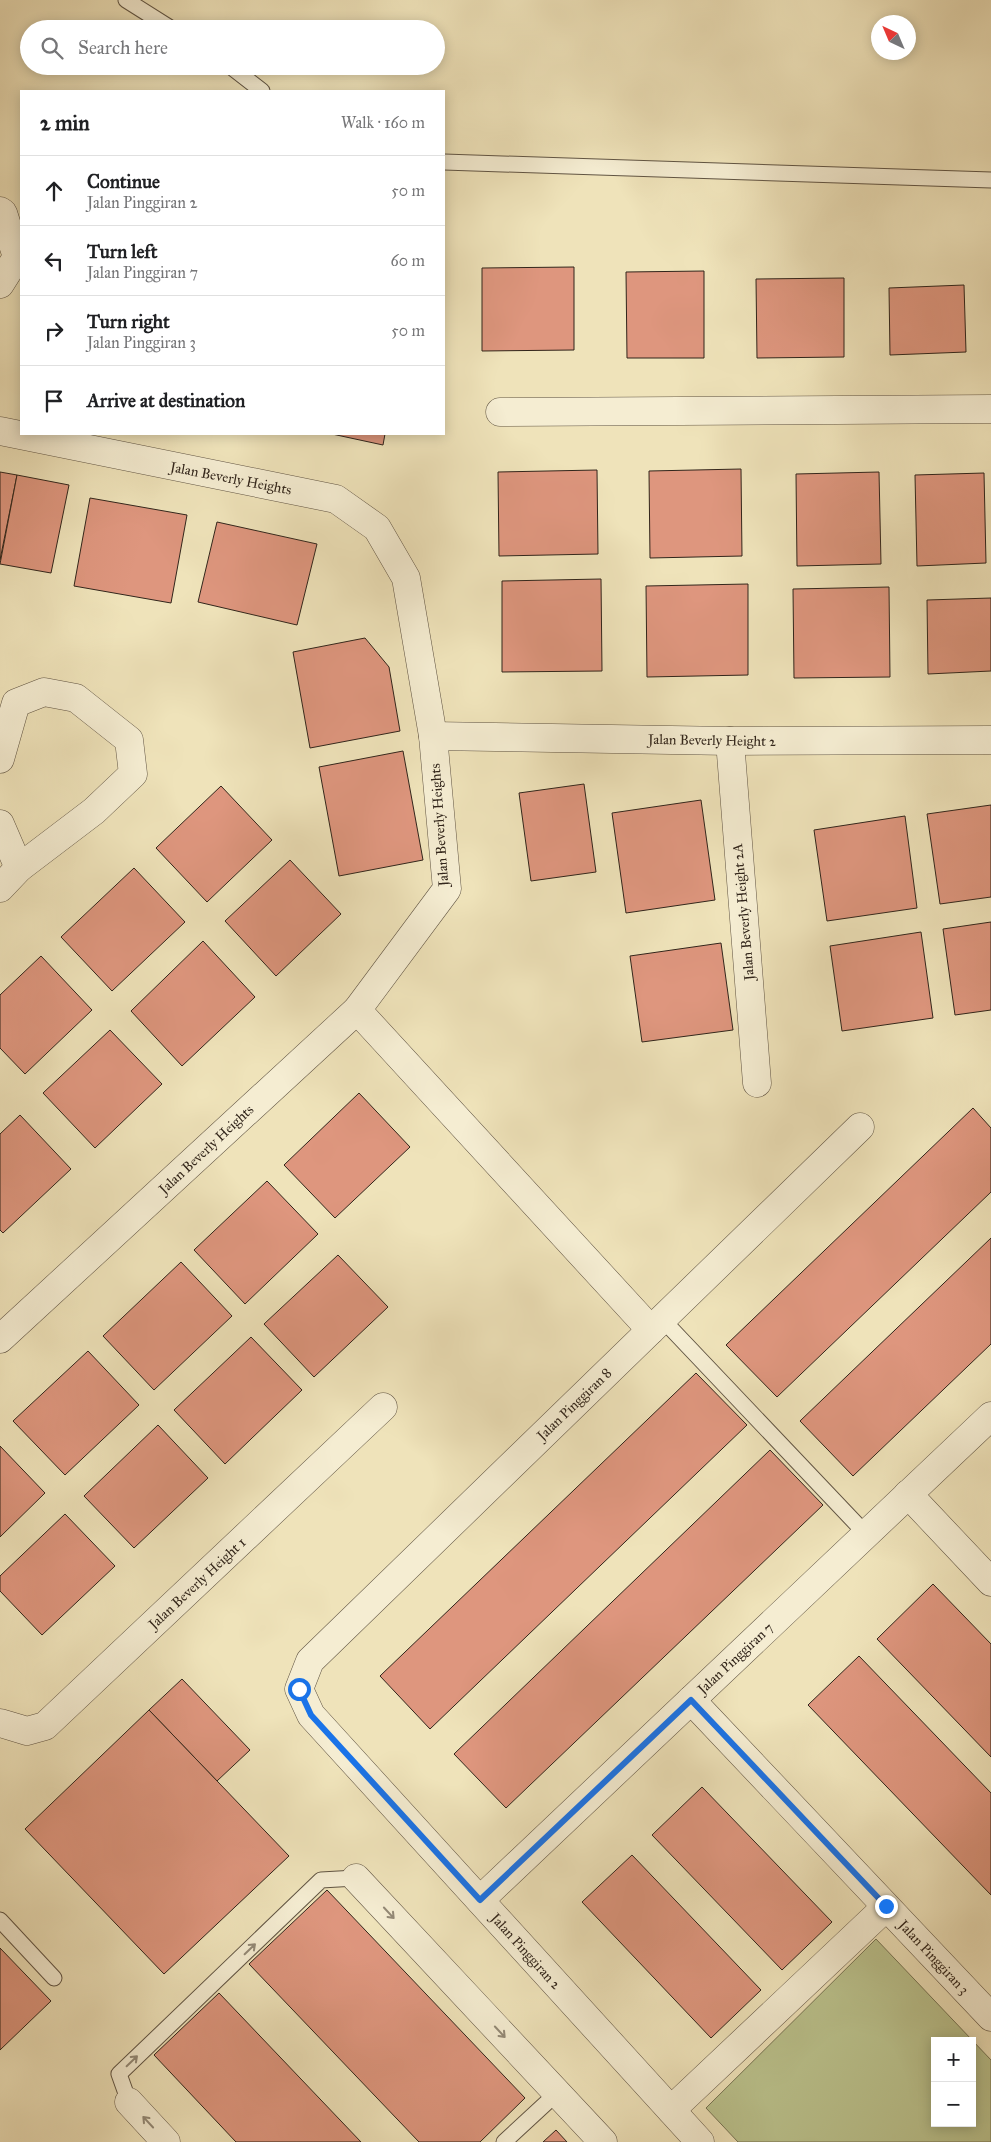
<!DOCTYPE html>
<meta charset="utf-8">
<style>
:root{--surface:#fff;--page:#f6f6f6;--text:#202124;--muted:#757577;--line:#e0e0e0}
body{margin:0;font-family:"IM FELL Great Primer",serif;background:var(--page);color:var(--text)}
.controls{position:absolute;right:15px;bottom:15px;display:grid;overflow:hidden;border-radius:0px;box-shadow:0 2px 12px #0003}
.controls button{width:45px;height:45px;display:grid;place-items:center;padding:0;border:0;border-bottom:1px solid var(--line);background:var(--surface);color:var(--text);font:25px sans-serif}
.compass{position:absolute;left:871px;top:15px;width:45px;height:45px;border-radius:50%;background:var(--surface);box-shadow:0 2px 12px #0003;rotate:316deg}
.stop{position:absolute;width:15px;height:15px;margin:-11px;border:4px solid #1a73e8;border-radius:50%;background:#fff}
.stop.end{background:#1a73e8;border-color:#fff;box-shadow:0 1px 5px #0008}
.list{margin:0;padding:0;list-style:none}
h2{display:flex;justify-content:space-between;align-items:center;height:65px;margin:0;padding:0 20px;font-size:21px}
h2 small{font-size:16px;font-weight:400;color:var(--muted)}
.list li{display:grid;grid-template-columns:32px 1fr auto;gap:15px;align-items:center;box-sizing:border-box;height:70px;padding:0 20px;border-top:1px solid var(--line)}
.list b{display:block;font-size:19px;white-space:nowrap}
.list p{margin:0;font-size:16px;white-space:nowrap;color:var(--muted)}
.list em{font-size:16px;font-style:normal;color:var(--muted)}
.icon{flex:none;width:28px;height:28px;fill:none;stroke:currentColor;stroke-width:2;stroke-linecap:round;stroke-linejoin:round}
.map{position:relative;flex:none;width:991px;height:2142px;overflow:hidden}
.search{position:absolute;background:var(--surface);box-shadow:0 2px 12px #0003;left:20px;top:20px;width:425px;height:55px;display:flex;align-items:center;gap:12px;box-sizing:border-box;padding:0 18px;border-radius:28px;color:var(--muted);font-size:19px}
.panel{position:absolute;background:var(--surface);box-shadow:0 2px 12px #0003;left:20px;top:90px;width:425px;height:345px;border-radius:0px}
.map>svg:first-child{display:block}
.green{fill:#bbc38e;stroke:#767454;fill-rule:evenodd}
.building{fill:#de967e;stroke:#31251b}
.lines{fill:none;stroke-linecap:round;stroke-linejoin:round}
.lane-casing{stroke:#605443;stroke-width:17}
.street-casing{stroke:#605443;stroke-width:29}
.lane{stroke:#f5edd2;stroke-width:15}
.street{stroke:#f5edd2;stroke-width:28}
.oneway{stroke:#938976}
.route{stroke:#1a73e8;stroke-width:6}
.labels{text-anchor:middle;stroke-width:5;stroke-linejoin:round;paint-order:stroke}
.street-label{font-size:14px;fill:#31251b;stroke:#f5edd2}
</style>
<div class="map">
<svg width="991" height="2142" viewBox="0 0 991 2142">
<rect width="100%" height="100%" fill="#efe3ba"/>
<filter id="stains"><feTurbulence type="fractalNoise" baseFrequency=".004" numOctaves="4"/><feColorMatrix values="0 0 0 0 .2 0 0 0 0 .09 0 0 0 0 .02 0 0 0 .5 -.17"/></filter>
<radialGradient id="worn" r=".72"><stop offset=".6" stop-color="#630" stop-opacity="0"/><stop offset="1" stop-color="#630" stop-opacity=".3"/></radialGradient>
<path class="green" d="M876,1939l115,121v82h-253l-32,-34zM935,2041h37v82h-37z"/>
<g class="building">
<polygon points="574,267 574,350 482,351 482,268"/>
<polygon points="704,271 704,358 627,358 626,272"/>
<polygon points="844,278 844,357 757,358 756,279"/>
<polygon points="964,285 966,352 890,355 889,288"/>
<polygon points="332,434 385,434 383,445"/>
<polygon points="741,469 742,556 650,558 649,471"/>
<polygon points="597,470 598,554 499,556 498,472"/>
<polygon points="0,472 17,475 0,560"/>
<polygon points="879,472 881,564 797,566 796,474"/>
<polygon points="984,473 986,563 917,566 915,475"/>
<polygon points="17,475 69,485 51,573 0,564"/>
<polygon points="90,498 187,515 171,603 74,586"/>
<polygon points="217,522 317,544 297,625 198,602"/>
<polygon points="601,579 602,671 502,672 502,581"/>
<polygon points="748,584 748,675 647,677 646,586"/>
<polygon points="889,587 890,677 794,678 793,589"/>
<polygon points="991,598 991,671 928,674 927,600"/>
<polygon points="365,638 389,667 400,731 310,748 293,652"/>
<polygon points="403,751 423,860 339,876 319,767"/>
<polygon points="584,784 596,872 531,881 519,793"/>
<polygon points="221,786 272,840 207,902 156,848"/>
<polygon points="701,800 715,900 626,913 612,813"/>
<polygon points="991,805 991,897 940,904 927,814"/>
<polygon points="905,816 917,908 827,921 814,830"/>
<polygon points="290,860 341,914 276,976 225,921"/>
<polygon points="134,868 185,922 112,991 61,937"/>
<polygon points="991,922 991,1010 955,1015 943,929"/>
<polygon points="921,932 933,1018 842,1031 830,946"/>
<polygon points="203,941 255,997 182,1066 131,1011"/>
<polygon points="721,943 733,1030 642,1042 630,956"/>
<polygon points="41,956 92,1010 25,1074 0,1048 0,995"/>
<polygon points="110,1030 162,1084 95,1148 43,1093"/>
<polygon points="359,1093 410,1147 335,1218 284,1165"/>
<polygon points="973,1108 991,1128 991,1192 777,1397 726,1345"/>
<polygon points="20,1115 71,1169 3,1233 0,1230 0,1134"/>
<polygon points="267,1181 318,1234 245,1304 194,1250"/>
<polygon points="991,1238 991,1344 853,1476 800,1421"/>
<polygon points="338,1255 388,1307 314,1377 264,1324"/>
<polygon points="181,1262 232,1316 154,1390 103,1336"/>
<polygon points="251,1337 302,1390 225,1464 174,1410"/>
<polygon points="88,1351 139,1405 65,1475 13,1421"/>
<polygon points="696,1373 747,1425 430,1729 380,1676"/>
<polygon points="158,1425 208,1478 134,1548 84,1496"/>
<polygon points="0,1446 45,1493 0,1537"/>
<polygon points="770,1450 823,1505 506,1808 454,1754"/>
<polygon points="65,1514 115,1566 42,1635 0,1591 0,1576"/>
<polygon points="933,1584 991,1644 991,1757 877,1639"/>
<polygon points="859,1656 991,1793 991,1895 808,1705"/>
<polygon points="182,1679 250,1750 217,1781 149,1710"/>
<polygon points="149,1710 289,1856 164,1974 25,1829"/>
<polygon points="702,1787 832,1922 782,1970 652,1835"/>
<polygon points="632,1855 761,1990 711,2038 582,1902"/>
<polygon points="327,1890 525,2098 480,2142 419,2142 249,1964"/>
<polygon points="0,1948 51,2001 0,2050"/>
<polygon points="219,1993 361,2142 236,2142 154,2055"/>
<polygon points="556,2130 567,2142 543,2142"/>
</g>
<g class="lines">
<g class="lane-casing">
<g id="lane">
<polyline points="126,0 172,29"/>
<polyline points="230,66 262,91"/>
<polyline points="444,162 991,180"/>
<polyline points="662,1319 866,1534"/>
<polyline points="0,1920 54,1978"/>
<polyline points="129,2102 119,2074 321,1880 356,1878"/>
<polyline points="504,2142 557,2093"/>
</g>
</g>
<g class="street-casing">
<g id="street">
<polyline points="0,211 3,213 17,257 0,284"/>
<polyline points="500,412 991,409"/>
<polyline points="0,431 336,499 377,528 406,578 433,736 447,889 357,1010 0,1339"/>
<polyline points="433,736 730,741 991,740"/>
<polyline points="730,741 757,1083"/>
<polyline points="0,759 16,703 44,692 76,698 129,740 133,774 94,811 19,868 0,888"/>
<polyline points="0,824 19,868"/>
<polyline points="357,1010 651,1330"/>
<polyline points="908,1494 991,1582"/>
<polyline points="691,1700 991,2017"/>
<polyline points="0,1723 27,1731 45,1726 383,1407"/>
<polyline points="356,1878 603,2142"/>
<polyline points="480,1900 991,1416"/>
<polyline points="129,2102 166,2142"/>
<polyline points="671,2110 886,1907"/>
<polyline points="700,2142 311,1715 299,1689 310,1661 860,1127"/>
</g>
</g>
<use href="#lane" class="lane"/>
<use href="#street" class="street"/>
</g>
<defs><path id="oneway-shaft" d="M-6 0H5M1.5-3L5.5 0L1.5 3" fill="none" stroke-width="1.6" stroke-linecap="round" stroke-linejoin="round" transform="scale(1.25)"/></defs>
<g class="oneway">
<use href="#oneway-shaft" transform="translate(389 1913) rotate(47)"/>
<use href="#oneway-shaft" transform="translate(250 1949) rotate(-44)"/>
<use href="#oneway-shaft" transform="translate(500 2032) rotate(47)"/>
<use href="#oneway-shaft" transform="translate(132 2061) rotate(-44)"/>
<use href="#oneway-shaft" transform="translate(148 2122) rotate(-133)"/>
</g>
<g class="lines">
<polyline class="route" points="299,1689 311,1715 480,1900 691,1700 886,1906"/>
</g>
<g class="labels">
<g class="street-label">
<text transform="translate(231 478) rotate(11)" y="5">Jalan Beverly Heights</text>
<text transform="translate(712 740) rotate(1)" y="5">Jalan Beverly Height 2</text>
<text transform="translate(439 825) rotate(-94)" y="5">Jalan Beverly Heights</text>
<text transform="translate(743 912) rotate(-95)" y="5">Jalan Beverly Height 2A</text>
<text transform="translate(206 1149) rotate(-43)" y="5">Jalan Beverly Heights</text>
<text transform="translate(574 1404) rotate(-44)" y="5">Jalan Pinggiran 8</text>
<text transform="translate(197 1583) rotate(-43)" y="5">Jalan Beverly Height 1</text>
<text transform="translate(735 1658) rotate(-43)" y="5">Jalan Pinggiran 7</text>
<text transform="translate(526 1951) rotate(48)" y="5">Jalan Pinggiran 2</text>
<text transform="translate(934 1957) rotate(47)" y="5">Jalan Pinggiran 3</text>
</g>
</g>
<rect width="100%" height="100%" filter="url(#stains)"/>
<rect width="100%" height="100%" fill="url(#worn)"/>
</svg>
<div class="controls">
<button>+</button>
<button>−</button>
</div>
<svg class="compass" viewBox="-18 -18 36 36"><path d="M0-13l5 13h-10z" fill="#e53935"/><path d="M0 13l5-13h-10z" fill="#757577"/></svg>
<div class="stop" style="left:299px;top:1689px"></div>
<div class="stop end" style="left:886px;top:1906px"></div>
<div class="search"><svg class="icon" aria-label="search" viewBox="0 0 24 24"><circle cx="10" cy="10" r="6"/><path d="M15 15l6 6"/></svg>Search here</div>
<section class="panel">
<h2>2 min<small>Walk · 160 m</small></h2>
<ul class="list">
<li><svg class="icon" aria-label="ahead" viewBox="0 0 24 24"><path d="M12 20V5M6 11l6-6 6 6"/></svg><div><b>Continue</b><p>Jalan Pinggiran 2</p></div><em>50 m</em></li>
<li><svg class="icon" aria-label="left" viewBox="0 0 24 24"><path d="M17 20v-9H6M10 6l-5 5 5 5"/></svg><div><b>Turn left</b><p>Jalan Pinggiran 7</p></div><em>60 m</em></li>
<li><svg class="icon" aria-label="right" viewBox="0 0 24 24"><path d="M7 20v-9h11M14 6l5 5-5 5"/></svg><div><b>Turn right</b><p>Jalan Pinggiran 3</p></div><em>50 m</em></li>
<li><svg class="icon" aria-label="arrive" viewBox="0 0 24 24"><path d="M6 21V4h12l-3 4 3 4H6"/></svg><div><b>Arrive at destination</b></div></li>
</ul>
</section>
</div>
